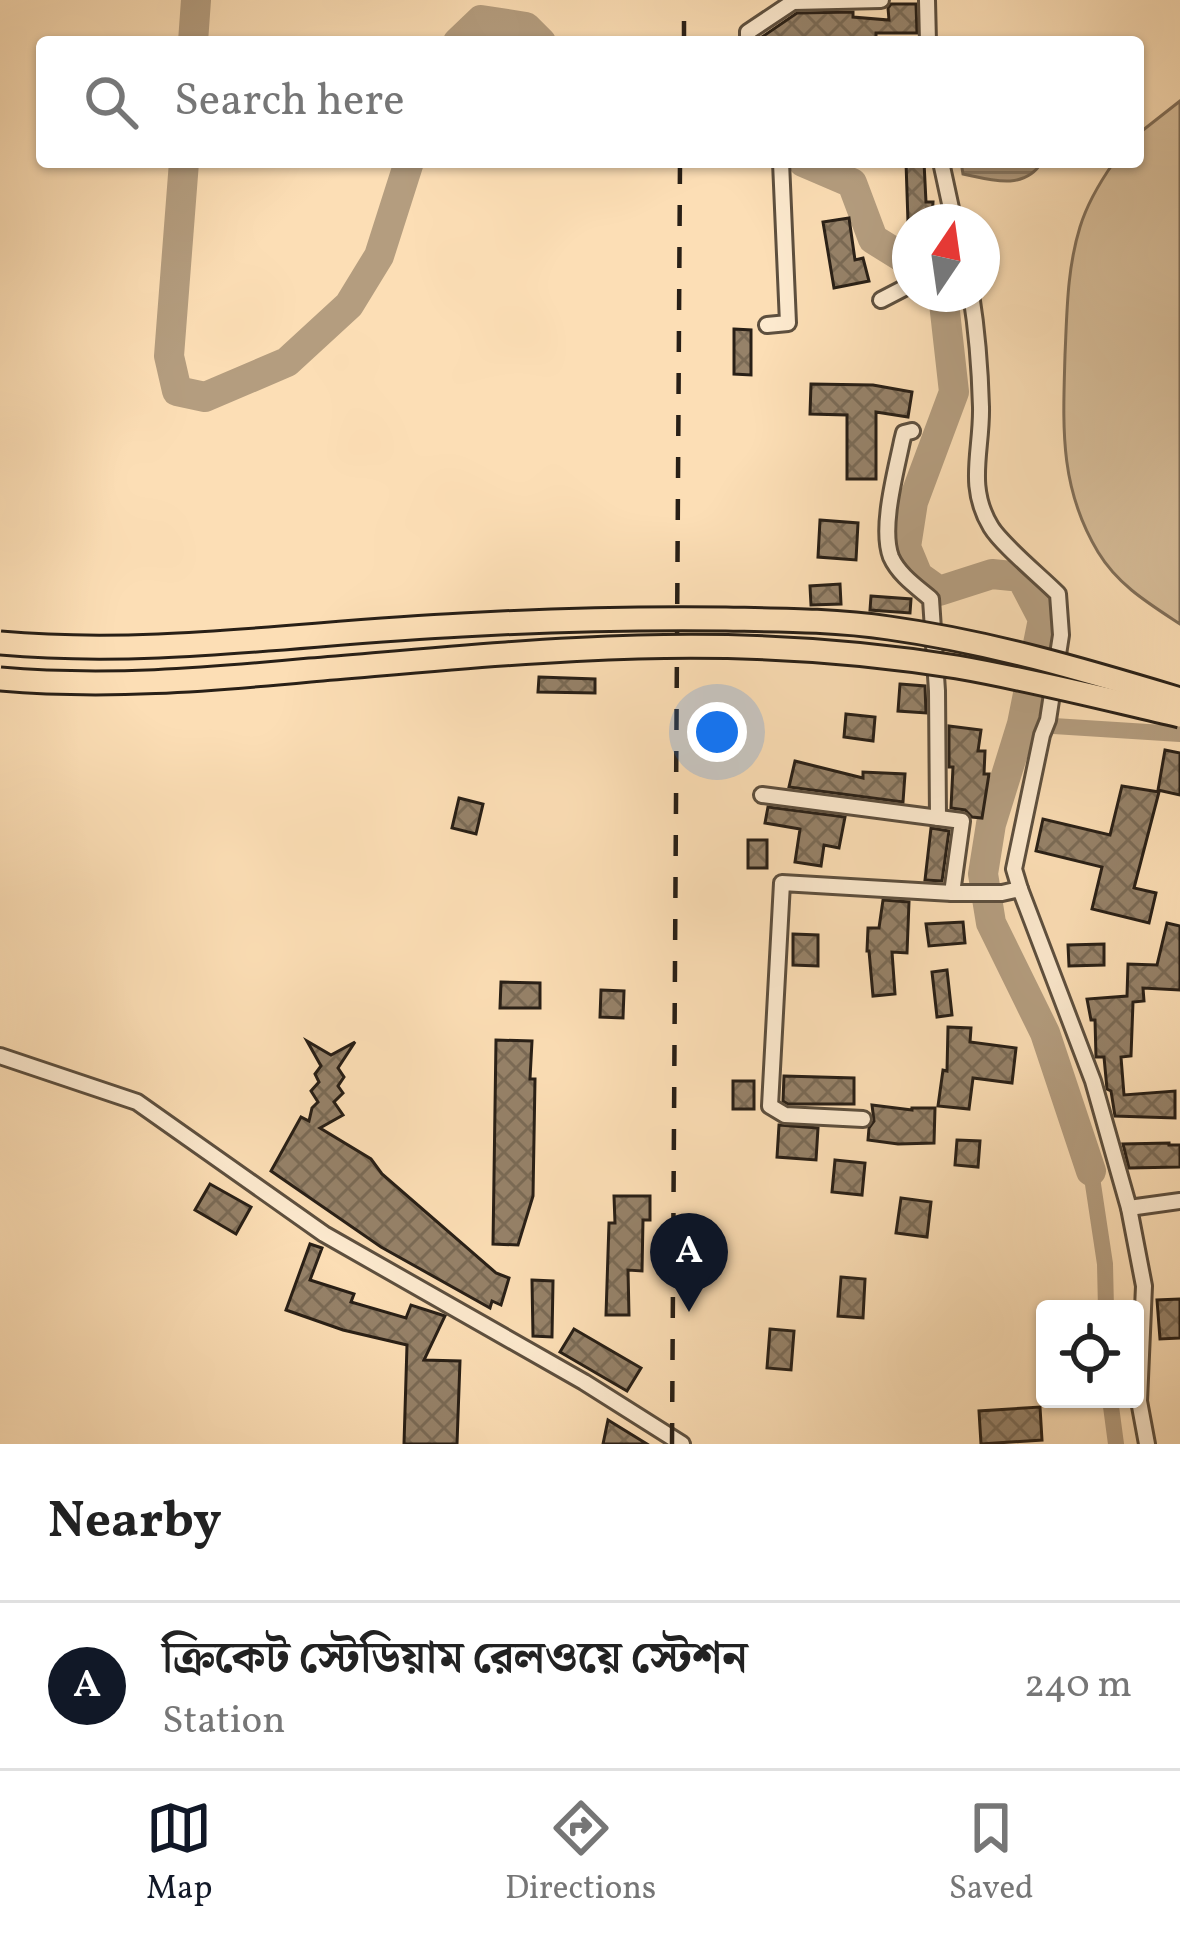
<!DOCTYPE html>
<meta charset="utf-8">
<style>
:root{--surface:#fff;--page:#f2f2f2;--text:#222;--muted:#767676;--line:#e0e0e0;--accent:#111827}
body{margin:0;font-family:Vollkorn,"Noto Serif Bengali",serif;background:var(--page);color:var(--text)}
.controls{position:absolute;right:36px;bottom:36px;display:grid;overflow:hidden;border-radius:12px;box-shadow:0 3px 9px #0004}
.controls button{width:108px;height:108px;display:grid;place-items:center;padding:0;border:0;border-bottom:3px solid var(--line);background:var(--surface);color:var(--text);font:60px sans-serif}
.compass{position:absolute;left:892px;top:204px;width:108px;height:108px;border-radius:50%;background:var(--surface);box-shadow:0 3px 9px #0004;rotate:13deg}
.you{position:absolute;left:717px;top:732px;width:42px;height:42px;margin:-30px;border:9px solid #fff;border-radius:50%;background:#1a73e8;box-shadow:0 0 0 18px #1a73e833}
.badge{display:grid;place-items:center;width:78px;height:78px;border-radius:50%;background:var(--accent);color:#fff;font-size:39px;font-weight:700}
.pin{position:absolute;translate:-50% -99px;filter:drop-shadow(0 3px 6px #0008)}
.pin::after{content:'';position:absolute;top:63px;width:42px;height:36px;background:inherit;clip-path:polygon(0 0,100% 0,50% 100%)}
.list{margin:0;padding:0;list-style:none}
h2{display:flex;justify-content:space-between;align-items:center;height:156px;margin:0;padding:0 48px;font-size:51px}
h2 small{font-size:39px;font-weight:400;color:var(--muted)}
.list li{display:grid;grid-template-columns:78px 1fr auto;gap:36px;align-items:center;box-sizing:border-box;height:168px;padding:0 48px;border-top:3px solid var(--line)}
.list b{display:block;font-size:45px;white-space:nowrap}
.list p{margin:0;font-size:39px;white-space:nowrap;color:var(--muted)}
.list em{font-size:39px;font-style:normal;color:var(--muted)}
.icon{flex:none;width:66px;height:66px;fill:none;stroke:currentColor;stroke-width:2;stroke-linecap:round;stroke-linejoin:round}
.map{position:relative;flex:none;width:1180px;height:1444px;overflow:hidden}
.search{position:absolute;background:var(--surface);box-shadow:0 3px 9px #0004;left:36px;right:36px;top:36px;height:132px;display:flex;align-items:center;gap:30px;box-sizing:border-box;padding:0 42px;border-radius:12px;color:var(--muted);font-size:45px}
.sheet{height:324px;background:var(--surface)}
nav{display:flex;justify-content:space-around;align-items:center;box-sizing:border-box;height:168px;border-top:3px solid var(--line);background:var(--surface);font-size:33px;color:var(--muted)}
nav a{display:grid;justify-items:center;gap:6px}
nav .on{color:var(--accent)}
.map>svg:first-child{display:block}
.pitch{fill:#d8be9a;stroke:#806e58;stroke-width:3}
.water{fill:url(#water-rules);stroke:#7c6b55;stroke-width:3}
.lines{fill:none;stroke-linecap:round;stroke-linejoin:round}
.canal{stroke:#b49d7f;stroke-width:16}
.river{stroke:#b49d7f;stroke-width:30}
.building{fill:url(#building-cross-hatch);stroke:#281f16;stroke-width:3}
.street-casing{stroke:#5d4f3e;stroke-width:20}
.street{stroke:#fdeacf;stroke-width:14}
.rail{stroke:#281f16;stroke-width:4.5;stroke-dasharray:21 21;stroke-linecap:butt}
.primary-bridge-casing{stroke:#281f16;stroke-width:27;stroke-linecap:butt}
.primary-bridge{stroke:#fcdeb5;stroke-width:21}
</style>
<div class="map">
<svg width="1180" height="1444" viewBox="0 0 1180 1444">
<defs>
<pattern id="water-rules" width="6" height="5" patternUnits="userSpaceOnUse" patternTransform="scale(3)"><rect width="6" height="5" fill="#b49d7f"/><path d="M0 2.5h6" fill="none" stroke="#927f67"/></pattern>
<pattern id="building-cross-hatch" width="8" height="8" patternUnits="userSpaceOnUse" patternTransform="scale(3)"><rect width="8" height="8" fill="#968269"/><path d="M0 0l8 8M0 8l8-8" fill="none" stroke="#7a6a55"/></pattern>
</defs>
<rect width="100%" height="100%" fill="#fcdeb5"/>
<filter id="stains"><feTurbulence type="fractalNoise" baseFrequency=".00167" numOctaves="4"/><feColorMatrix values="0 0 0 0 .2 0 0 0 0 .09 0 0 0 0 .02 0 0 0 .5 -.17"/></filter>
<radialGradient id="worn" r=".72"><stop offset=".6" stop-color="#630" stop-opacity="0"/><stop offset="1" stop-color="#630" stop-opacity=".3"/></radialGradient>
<path class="pitch" d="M1180,101v523c-32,-21 -62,-39 -82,-72 -39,-65 -35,-125 -33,-197 2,-43 2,-86 15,-128 7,-23 20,-45 34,-65h24v-28z"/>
<path class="water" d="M961,162h81c-18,29 -51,18 -79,12z"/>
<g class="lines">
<g class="canal">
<polyline points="1022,724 1180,734"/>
<polyline points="1091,1171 1105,1264 1106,1309"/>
<polyline points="1110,1399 1116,1444"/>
</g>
<g class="river">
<polyline points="193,42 196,0"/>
<polyline points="458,42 481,20 526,27 541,42"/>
<polyline points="184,162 169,356 177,391 205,397 287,362 349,305 379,256 409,162"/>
<polyline points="803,162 852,183 873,239 910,262"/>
<polyline points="943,294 954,392 913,502 906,547 918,576 939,591 992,574 1021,577 1043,619 1022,724 991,824 983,874 991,923 1045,1033 1091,1171"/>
</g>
</g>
<g class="building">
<polygon points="891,4 916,4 917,33 876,33 876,42 759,42 759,39 797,13 853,12 853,17 889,20 888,8"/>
<polygon points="906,162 924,162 926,202 933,202 932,222 908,222"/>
<polygon points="849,218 855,260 863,258 869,281 834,288 823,222"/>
<polygon points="734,329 751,330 751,375 734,374"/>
<polygon points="811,384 873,385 912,392 908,417 876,412 876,479 847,479 847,415 810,414"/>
<polygon points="820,520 858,523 856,560 818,557"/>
<polygon points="840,584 841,604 811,605 810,586"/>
<polygon points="871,596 911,599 910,613 870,610"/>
<polygon points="539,677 595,679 595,693 538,692"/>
<polygon points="900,684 925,686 926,713 898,711"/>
<polygon points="846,714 875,717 873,741 844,737"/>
<polygon points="949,726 981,730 978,751 985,751 984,774 989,774 982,818 972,817 965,810 951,808 953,767 949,767"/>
<polygon points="1165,750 1180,753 1180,795 1158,790"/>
<polygon points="795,761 863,778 863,772 905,774 903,802 789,787"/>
<polygon points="1122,786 1159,792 1134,888 1156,893 1149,923 1092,909 1102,867 1036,851 1043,819 1110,835"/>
<polygon points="459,798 483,804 476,834 452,828"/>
<polygon points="768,807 845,817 839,848 824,845 821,866 795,862 800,829 765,823"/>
<polygon points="931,828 949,831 942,881 925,880"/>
<rect x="748" y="840" width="19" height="28"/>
<polygon points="883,900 909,902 907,953 892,952 895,994 873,996 869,951 867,951 868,928 879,928"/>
<polygon points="963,922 965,943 929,946 926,924"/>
<polygon points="1167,923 1180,926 1180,990 1143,988 1144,1001 1133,1002 1131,1056 1121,1057 1124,1095 1175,1091 1175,1118 1115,1116 1111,1091 1107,1089 1104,1057 1096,1057 1095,1020 1091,1020 1087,999 1127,996 1128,964 1157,965"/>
<polygon points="793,934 818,935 818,966 793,965"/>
<polygon points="1104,944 1104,965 1069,966 1068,945"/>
<polygon points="947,970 952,1015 937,1017 932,972"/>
<polygon points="501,982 540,983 540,1008 500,1008"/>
<polygon points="601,990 624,991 623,1018 600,1017"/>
<polygon points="948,1027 971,1028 970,1042 1016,1048 1012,1083 973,1078 969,1109 938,1106 943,1070 947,1071"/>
<polygon points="496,1040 532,1041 530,1079 535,1079 533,1196 518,1245 493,1244"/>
<polygon points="307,1041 331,1055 355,1042 338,1068 344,1077 338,1086 343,1093 334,1102 343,1115 320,1128 371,1159 382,1174 496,1273 509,1278 501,1305 492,1301 490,1308 381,1247 271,1171 301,1117 309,1121 312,1108 318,1102 311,1091 319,1082 315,1074 321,1066"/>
<polygon points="784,1076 854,1078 854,1104 788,1104 783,1101"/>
<rect x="733" y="1081" width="21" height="28"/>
<polygon points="872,1105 912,1110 912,1108 935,1108 934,1143 898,1144 868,1140 869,1128 874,1121"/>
<polygon points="779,1125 818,1128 816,1160 777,1157"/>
<polygon points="957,1140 980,1141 978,1167 955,1165"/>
<polygon points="1169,1143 1169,1145 1180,1145 1180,1167 1129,1168 1123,1144"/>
<polygon points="835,1160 865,1163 862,1195 832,1192"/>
<polygon points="210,1184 251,1207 236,1234 195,1210"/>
<polygon points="614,1196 650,1196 650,1220 643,1220 642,1271 628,1270 629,1315 606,1315 609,1223 615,1223"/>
<polygon points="901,1198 931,1202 927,1237 896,1233"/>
<polygon points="310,1244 322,1248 310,1280 354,1294 351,1302 406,1318 411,1305 445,1316 424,1360 460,1361 457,1444 404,1444 407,1345 343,1330 286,1310"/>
<polygon points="841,1277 865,1279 863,1318 838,1316"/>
<polygon points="532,1280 553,1281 552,1337 533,1336"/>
<polygon points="1180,1299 1180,1338 1160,1339 1157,1300"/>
<polygon points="574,1329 641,1368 627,1391 560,1352"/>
<polygon points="770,1329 794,1331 791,1370 767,1368"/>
<polygon points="1040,1407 1042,1440 981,1444 979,1411"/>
<polygon points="608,1420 647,1444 603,1444"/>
</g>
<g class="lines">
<g class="street-casing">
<g id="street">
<polyline points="927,0 928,42"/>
<polyline points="748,42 748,32 793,2 881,0"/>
<polyline points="941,162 954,222"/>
<path d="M971,294c6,37 9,76 10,113 1,44 -15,79 10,120 11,18 49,49 67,67l3,41 -13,85 -6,15 -28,134 6,20"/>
<polyline points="881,300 910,285"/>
<polyline points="767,325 788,323 781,162"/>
<path d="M912,431l-8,2 -2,8c-6,30 -22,87 -11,116 8,18 26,30 40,42l6,92 1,127"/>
<polyline points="762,795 962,821 952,893"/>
<polyline points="0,1056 137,1102 324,1234 584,1382 682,1444"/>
<polyline points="863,1119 785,1115 770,1106 782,883 952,893 1002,893 1020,889 1093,1081 1129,1208 1144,1286 1139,1401 1147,1444"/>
<polyline points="1129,1208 1180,1201"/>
</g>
</g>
<use href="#street" class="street"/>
<g class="rail">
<polyline points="684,42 684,0"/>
<polyline points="672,1444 680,162"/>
</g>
<g class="primary-bridge-casing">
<g id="primary-bridge">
<path d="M0,643c155,14 308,-11 462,-18 88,-5 176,-7 264,-6 54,1 109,1 163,9 100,14 195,42 291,71"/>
<path d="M0,679c104,9 206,1 310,-9 109,-9 219,-20 328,-23 106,-3 214,3 319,20 75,13 149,32 223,49"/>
</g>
</g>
<use href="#primary-bridge" class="primary-bridge"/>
</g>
<rect width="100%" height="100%" filter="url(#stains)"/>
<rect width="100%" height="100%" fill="url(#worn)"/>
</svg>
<div class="controls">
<button><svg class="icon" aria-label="locate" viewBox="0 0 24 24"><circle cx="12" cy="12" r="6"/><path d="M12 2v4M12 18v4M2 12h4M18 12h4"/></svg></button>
</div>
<svg class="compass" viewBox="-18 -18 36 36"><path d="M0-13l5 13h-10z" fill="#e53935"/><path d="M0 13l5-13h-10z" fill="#767676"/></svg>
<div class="you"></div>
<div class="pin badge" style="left:689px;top:1312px">A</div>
<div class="search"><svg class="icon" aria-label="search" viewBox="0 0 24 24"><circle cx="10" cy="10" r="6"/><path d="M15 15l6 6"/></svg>Search here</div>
</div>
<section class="sheet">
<h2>Nearby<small></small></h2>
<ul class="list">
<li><span class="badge">A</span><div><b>ক্রিকেট স্টেডিয়াম রেলওয়ে স্টেশন</b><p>Station</p></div><em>240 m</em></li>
</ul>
</section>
<nav>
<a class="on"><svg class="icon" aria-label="map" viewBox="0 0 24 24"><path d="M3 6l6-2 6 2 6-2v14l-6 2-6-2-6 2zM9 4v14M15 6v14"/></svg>Map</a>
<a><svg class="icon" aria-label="directions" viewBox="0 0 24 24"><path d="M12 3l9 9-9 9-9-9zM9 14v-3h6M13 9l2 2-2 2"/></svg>Directions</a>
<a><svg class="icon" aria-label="saved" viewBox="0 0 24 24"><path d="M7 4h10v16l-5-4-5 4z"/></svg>Saved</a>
</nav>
